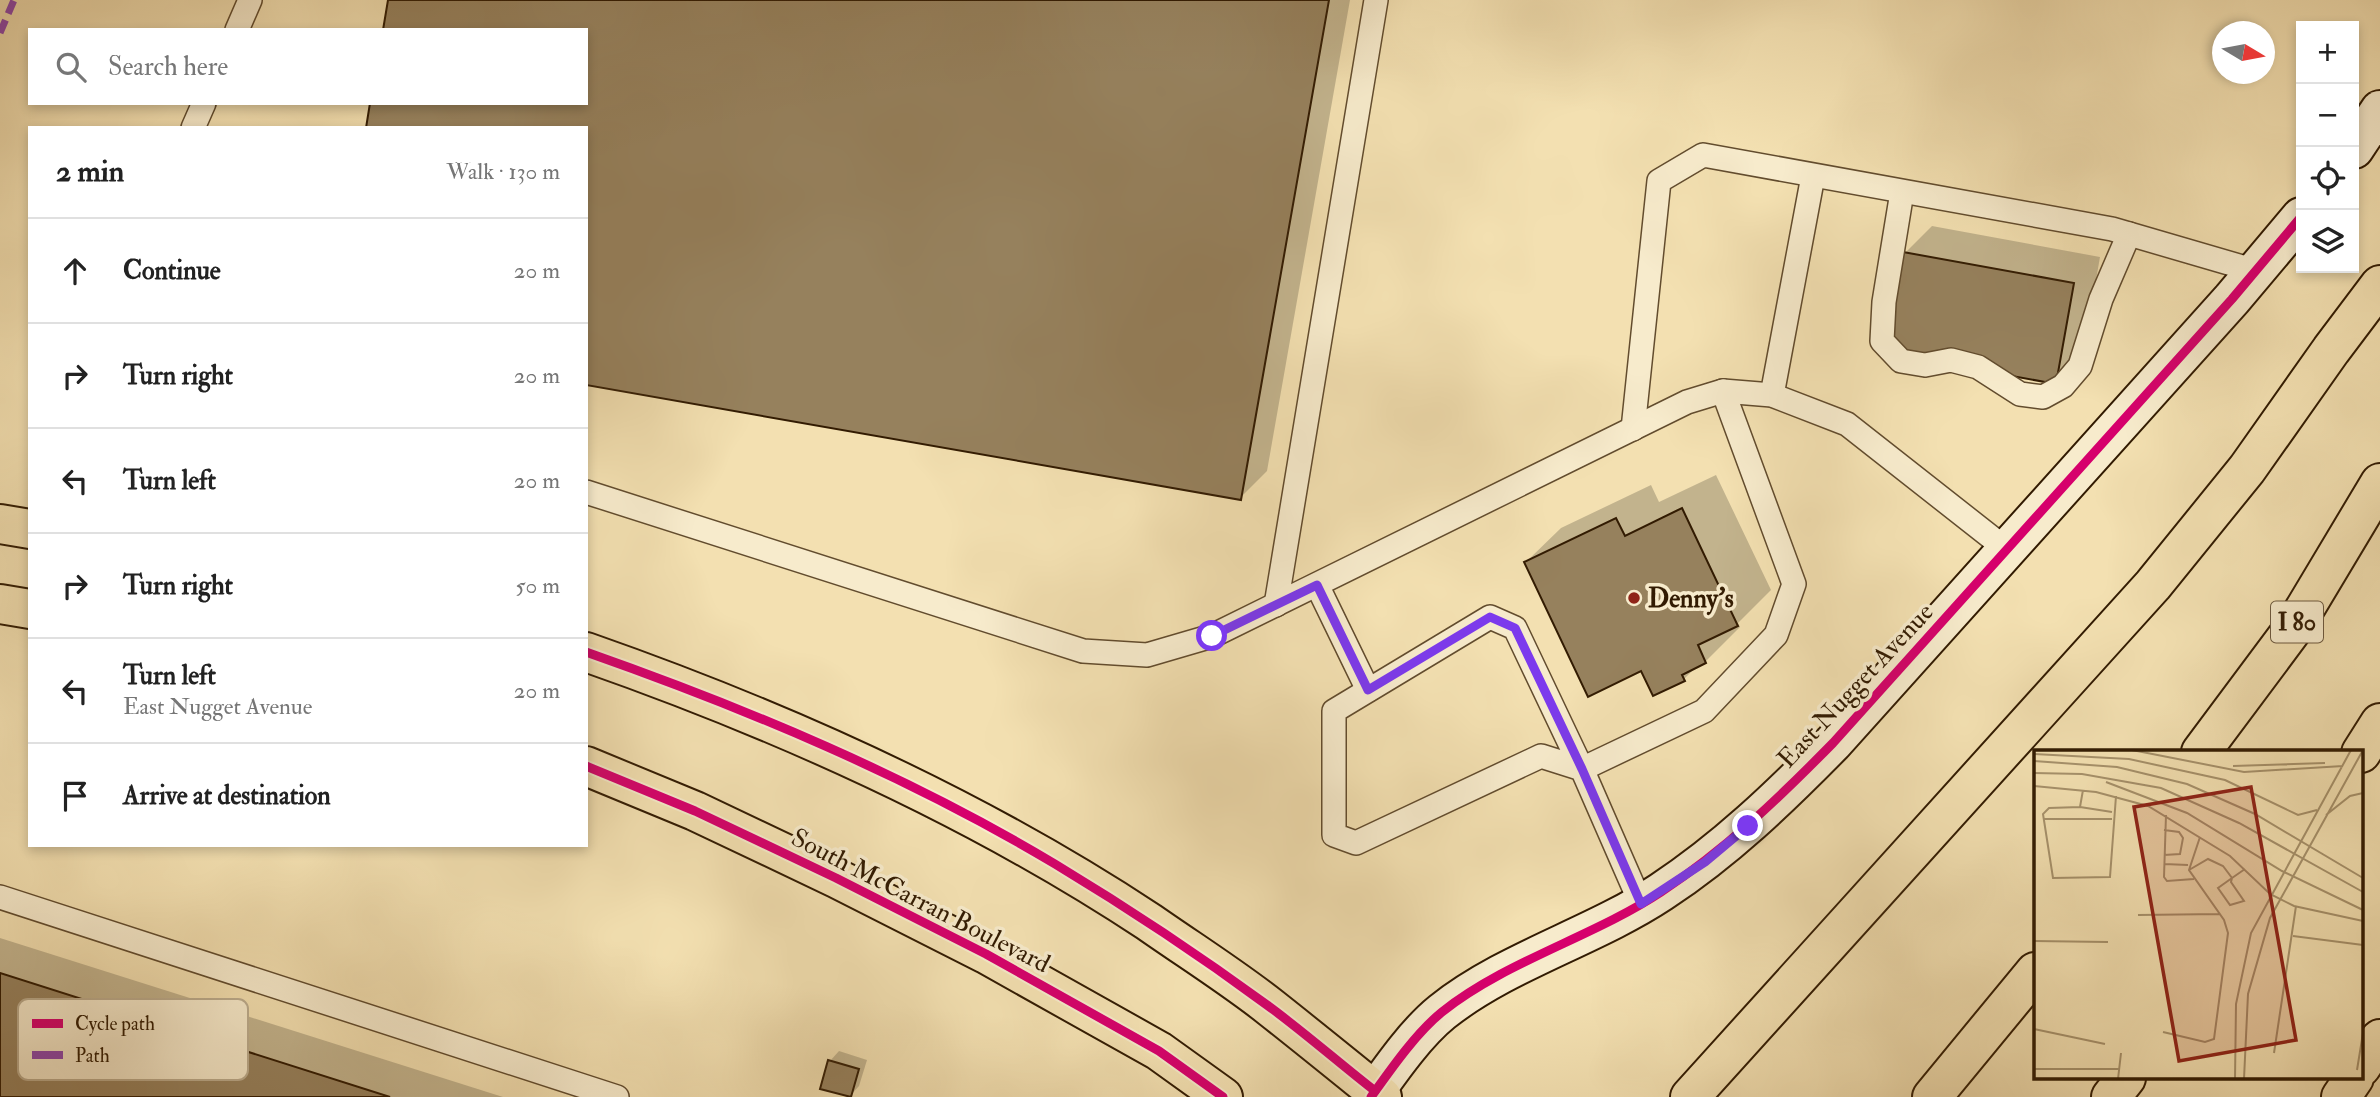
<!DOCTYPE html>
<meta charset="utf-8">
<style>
:root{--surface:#fff;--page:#f6f6f6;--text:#222;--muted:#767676;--line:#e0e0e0}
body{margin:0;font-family:"IM FELL Double Pica",serif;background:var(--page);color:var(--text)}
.controls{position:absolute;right:21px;top:21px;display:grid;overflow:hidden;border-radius:0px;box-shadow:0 4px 10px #0003}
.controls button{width:63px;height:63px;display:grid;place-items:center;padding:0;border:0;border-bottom:2px solid var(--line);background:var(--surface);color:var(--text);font:35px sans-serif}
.compass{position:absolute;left:2212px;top:21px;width:63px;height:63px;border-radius:50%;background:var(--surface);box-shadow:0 4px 10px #0003;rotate:100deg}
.stop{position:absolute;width:21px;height:21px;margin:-16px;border:5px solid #7c3aed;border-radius:50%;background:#fff}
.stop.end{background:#7c3aed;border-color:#fff;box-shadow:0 2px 7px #0008}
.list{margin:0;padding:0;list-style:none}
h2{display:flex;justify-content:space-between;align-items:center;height:91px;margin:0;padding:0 28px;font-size:30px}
h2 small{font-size:23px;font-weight:400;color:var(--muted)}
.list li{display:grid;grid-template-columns:46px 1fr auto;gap:21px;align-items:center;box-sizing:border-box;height:105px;padding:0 28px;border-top:2px solid var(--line)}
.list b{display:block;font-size:26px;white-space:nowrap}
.list p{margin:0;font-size:23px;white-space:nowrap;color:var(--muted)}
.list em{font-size:23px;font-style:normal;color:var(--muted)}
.icon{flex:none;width:38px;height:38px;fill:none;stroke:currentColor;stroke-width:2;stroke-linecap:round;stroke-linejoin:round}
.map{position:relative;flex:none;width:2380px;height:1097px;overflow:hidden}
.search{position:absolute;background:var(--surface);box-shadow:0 4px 10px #0003;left:28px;top:28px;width:560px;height:77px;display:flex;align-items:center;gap:18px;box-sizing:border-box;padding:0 24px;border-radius:0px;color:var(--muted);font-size:26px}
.panel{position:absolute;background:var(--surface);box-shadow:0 4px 10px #0003;left:28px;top:126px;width:560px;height:721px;border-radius:0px}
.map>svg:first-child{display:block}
.shadow{fill:#0003}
.building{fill:#96815d;stroke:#321b02;stroke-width:2}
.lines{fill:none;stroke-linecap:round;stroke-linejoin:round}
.lane-casing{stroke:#624c2e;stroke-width:26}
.secondary-casing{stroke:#321b02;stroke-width:42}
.primary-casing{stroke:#321b02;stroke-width:42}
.highway-casing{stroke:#321b02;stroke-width:42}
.lane{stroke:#f7ebcc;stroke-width:23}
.secondary{stroke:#f7ebcc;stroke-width:38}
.primary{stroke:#f3e0b1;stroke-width:38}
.highway{stroke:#f3e0b1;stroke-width:38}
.quiet{stroke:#8e44ad;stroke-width:7;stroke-dasharray:14 7;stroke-linecap:butt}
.cycleway-casing{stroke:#f7ebcc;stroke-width:13}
.cycleway{stroke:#d6006c;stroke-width:9}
.route{stroke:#7c3aed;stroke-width:9}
.poi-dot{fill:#8f2418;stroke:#f7ebcc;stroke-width:2.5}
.labels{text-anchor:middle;stroke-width:7;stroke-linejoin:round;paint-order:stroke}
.shield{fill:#f7ebcc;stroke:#6d593f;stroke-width:2}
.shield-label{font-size:24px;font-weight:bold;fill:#321b02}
.poi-label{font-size:26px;font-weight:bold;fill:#321b02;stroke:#f7ebcc;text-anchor:start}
.street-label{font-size:26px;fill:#321b02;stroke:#f7ebcc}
.inset-road{fill:none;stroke:#a6916b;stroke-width:2}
.view{fill:#8f2418;fill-opacity:0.15;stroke:#8f2418;stroke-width:3.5}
.inset-edge{fill:none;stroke:#321b02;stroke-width:3.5}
.key{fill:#f7ebcc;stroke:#bcad8f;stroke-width:2}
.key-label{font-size:19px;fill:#321b02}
</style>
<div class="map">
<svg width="2380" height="1097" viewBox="0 0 2380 1097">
<rect width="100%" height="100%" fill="#f3e0b1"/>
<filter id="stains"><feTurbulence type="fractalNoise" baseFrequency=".00286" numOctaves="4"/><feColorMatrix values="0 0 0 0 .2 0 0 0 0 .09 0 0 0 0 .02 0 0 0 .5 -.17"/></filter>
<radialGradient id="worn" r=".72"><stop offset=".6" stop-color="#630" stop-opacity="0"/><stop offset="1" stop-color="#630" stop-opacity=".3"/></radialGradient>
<g class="shadow">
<polygon points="390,0 1350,0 1267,471 1240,498 586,103 586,30"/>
<polygon points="1932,226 2100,257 2083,355 2056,382 1905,253"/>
<polygon points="1716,475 1771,590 1738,623 1740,627 1705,662 1698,665 1684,679 1642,669 1526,562 1561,528 1651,485 1659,502"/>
<polygon points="0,938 503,1097 0,1097"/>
<polygon points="839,1051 867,1060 859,1086 850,1096 822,1088 830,1061"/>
</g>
<g class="building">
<polygon points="388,0 1329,0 1241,500 586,385 586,128 366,128 370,103 586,103 586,30 383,30"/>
<polygon points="1903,252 2074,283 2056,384 1902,356 1903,347 1887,344"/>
<polygon points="1682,508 1738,626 1698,645 1706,663 1682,675 1685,681 1653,696 1641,671 1588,697 1524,562 1616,518 1625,536"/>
<polygon points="0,973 390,1097 0,1097"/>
<polygon points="828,1060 859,1069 851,1097 820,1089"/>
</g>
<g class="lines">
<g class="lane-casing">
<g id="lane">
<polyline points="237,30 250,0"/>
<polyline points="193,128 204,103"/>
<polyline points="1902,192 1884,302 1882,341 1901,361 1925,365 1951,360 1978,367 2020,394 2043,397 2063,386 2080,366 2101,299 2129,234"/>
<polyline points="1772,395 1813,176"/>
<polyline points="1633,429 1659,181 1703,155 2112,229 2256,271"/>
<polyline points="586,492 1083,651 1147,655 1212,636 1687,402 1723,391 1772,395 1847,424 2006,549"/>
<polyline points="1317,585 1368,690"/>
<polyline points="1276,605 1376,0"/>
<polyline points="0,897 617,1097"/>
<polyline points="1641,904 1582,769 1515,628 1490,617 1334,711 1334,835 1356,843 1541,756 1582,769 1704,711 1776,635 1794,584 1723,391"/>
</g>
</g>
<g class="secondary-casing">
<g id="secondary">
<polyline points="2354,149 2380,110"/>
<path d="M1371,1097c20,-28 45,-64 71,-85 64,-51 151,-75 219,-120 64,-42 119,-95 172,-149l399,-444 69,-82"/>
</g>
</g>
<g class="primary-casing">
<g id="primary">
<polyline points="0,524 30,529"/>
<polyline points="0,604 30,609"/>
<path d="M586,652c197,69 389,155 563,270 40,28 83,55 121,85 38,30 75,60 112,90"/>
<polyline points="586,766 695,811 836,878 986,954 1159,1051 1223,1097"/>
</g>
</g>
<g class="highway-casing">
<g id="highway">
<polyline points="2201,752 2292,630 2380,483"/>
<polyline points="2361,753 2380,723"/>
<polyline points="2361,1067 2380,1039"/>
<polyline points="1690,1097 2153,585 2247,469 2331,350 2380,285"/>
<polyline points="1932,1097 2035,972"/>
<polyline points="2111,1097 2126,1078"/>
<polyline points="2341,1097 2354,1078"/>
</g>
</g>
<use href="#lane" class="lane"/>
<use href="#secondary" class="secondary"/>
<use href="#primary" class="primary"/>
<use href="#highway" class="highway"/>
<polyline class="quiet" points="0,33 14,0"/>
<g class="cycleway-casing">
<g id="cycleway">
<path d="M586,652c162,57 322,124 469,212 73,44 144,91 212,141 37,27 72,58 108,86"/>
<polyline points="586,766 695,811 836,878 986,954 1159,1051 1223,1097"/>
<path d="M1371,1097c20,-28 45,-64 71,-85 64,-51 151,-75 219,-120 64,-42 119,-95 172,-149l399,-444 69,-82"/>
</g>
</g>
<use href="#cycleway" class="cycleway"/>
</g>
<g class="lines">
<polyline class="route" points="1212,636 1317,585 1368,690 1490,617 1515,628 1582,769 1641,904 1705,862 1748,826"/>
</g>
<circle class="poi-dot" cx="1634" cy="598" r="7"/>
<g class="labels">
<rect class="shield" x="2271" y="601.5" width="52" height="41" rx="5"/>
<g class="shield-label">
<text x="2297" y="630">I 80</text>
</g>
<g class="poi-label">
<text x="1648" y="607">Denny's</text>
</g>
<g class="street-label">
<text transform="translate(1855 685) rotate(-47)" y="9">East Nugget Avenue</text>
<text transform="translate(921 900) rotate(27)" y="9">South McCarran Boulevard</text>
</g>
</g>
<g transform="translate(2034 750)">
<rect width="329" height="329" fill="#f3e0b1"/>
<path class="inset-road" d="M98,0l112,22 99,-6M0,4l95,5 96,21 73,35 19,-5M0,11l83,6 70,17 68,30 108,64M199,16l92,-3M0,23l48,1 79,14 78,35 124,69M72,32l81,31 95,58 81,39M0,36l62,6 52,14 82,50 40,38 24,12 69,15M49,40l-3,17 -31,1 -6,6 10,64 57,-1 6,-81M46,57l32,5M132,65l-2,62 3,4 27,-2M292,65l24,-19 13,-3M9,69h69M130,105l16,-1 3,-16 -4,-6 -15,-2M130,114l24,1M155,120l19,-11 15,7 9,12 -1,4 13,19 -14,4 -12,-17 14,-10 13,-9M104,165l82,-1M259,186l70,9M0,191l74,1M0,279l71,15M129,282l42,10 9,-3 14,-106 -4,-13 -35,-50 11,-33M240,303l22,-147M0,319h85M323,320l6,-37M84,329l3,-26M201,329l1,-75 15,-71 100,-183M210,329l4,-85 22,-76 93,-168"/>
<path class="view" d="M217,37l45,253 -117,21 -45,-254z"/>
<rect width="329" height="329" class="inset-edge"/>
</g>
<rect x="18" y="999" width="230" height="81" rx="10" class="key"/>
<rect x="32" y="1019" width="31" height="9" fill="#d6006c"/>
<rect x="32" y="1051" width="31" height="8" fill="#8e44ad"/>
<g class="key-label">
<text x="75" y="1030">Cycle path</text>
<text x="75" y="1062">Path</text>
</g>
<rect width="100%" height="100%" filter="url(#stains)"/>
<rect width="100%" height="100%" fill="url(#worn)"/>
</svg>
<div class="controls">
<button>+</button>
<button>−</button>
<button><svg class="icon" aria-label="locate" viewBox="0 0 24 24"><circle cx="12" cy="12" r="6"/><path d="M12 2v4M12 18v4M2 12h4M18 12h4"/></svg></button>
<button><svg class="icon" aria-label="layers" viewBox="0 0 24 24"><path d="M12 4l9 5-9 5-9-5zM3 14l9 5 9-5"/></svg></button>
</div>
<svg class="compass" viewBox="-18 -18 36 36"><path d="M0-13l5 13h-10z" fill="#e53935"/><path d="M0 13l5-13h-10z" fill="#767676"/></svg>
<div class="stop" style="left:1212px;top:636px"></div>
<div class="stop end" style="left:1748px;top:826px"></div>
<div class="search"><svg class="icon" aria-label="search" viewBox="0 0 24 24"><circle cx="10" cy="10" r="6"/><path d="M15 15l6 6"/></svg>Search here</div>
<section class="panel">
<h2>2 min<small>Walk · 130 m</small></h2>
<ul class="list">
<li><svg class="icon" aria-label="ahead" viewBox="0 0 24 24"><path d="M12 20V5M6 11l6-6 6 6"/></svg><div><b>Continue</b></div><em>20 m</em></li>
<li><svg class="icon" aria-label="right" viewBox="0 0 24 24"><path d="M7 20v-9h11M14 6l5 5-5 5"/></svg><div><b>Turn right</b></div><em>20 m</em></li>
<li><svg class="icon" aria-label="left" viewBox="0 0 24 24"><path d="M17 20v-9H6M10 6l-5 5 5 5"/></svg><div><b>Turn left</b></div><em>20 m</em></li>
<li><svg class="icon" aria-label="right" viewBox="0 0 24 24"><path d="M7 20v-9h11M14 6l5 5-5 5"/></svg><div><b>Turn right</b></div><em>50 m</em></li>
<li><svg class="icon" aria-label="left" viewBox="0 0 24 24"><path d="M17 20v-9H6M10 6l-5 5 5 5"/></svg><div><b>Turn left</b><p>East Nugget Avenue</p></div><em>20 m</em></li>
<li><svg class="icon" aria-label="arrive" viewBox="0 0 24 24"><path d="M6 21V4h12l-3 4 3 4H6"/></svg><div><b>Arrive at destination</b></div></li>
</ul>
</section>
</div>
